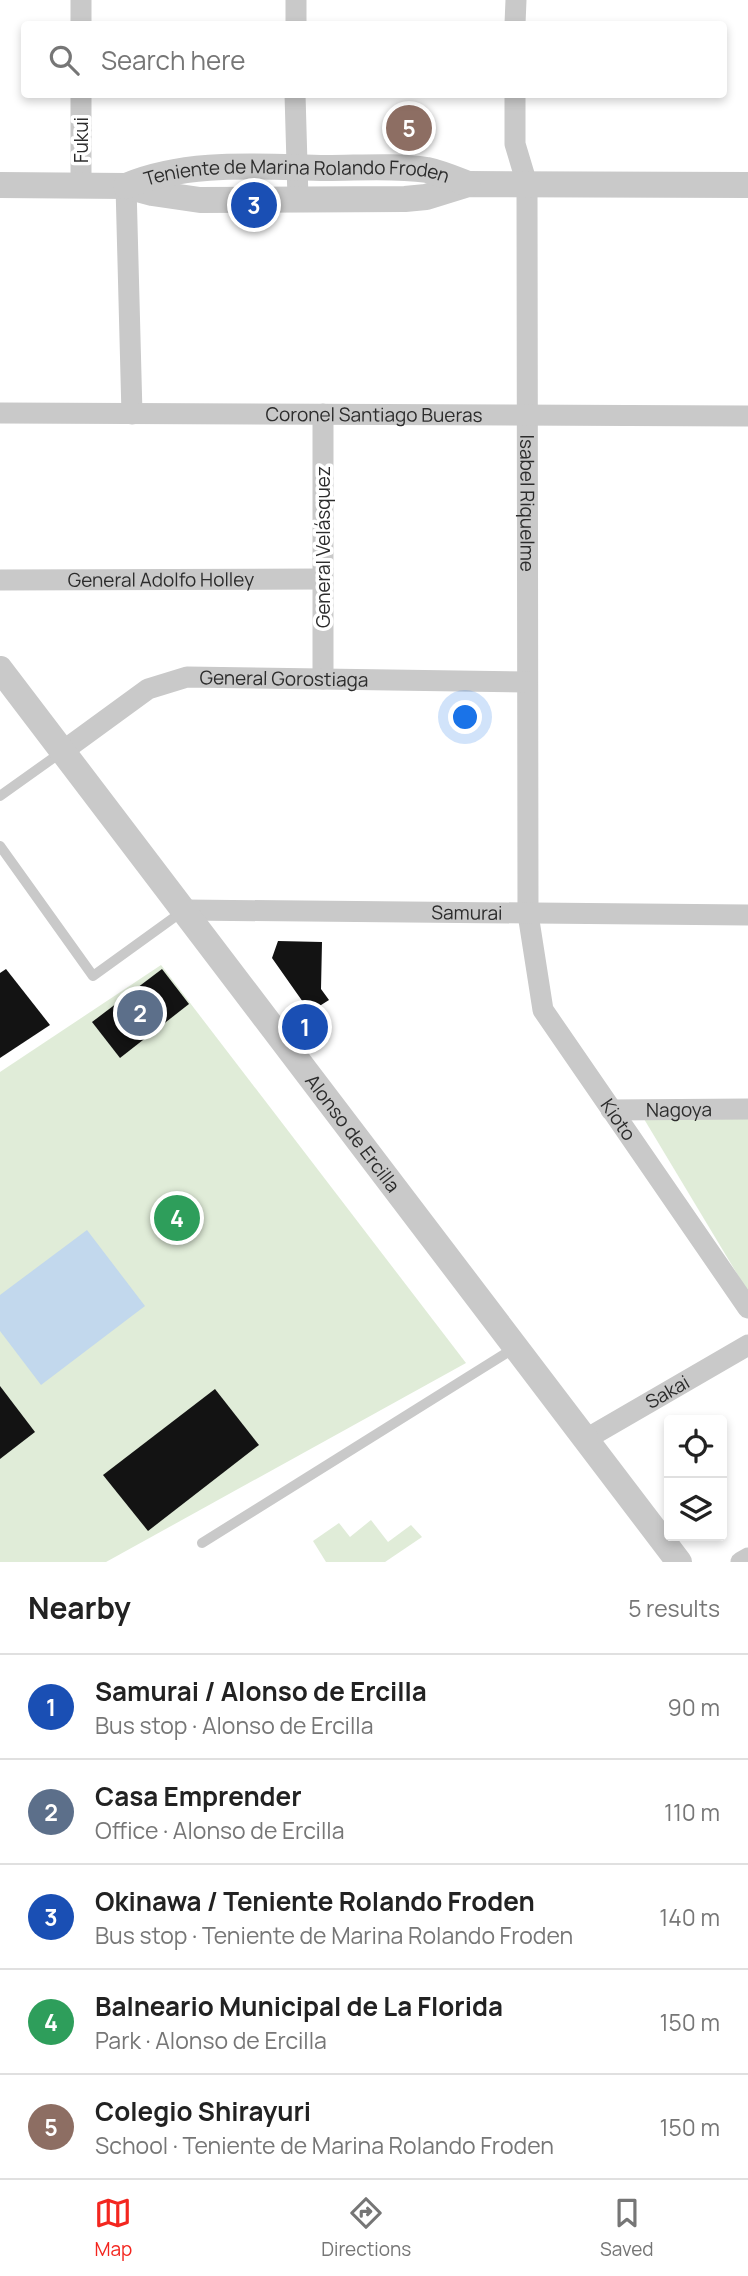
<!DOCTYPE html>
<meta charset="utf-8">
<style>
:root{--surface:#fff;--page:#f2f2f2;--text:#222;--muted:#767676;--line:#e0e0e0;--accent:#f3261f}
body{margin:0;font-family:Manrope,sans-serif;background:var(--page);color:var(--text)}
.controls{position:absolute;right:21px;bottom:21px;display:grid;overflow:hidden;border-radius:7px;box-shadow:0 4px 10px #0003}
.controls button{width:63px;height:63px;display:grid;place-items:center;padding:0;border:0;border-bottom:2px solid var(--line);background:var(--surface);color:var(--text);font:35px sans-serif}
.you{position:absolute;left:466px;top:718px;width:24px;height:24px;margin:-18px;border:5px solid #fff;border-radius:50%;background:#1a73e8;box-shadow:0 0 0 10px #1a73e833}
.badge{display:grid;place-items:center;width:46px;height:46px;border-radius:50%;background:var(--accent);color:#fff;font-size:23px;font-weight:700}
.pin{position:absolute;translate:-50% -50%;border:4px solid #fff;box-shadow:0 2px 7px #0006}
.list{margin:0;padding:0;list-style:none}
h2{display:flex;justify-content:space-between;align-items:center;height:91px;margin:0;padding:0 28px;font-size:30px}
h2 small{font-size:23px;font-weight:400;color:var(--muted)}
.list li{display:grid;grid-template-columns:46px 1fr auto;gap:21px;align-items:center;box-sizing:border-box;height:105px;padding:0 28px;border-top:2px solid var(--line)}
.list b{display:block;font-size:26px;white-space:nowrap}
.list p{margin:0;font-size:23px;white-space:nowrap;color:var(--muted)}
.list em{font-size:23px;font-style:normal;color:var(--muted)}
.icon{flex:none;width:38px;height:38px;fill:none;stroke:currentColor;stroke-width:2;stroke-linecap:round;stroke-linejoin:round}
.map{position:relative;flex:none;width:748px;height:1562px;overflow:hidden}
.search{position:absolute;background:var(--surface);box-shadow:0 4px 10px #0003;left:21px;right:21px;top:21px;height:77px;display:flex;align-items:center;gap:18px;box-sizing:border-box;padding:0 24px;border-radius:7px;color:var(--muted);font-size:26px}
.sheet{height:616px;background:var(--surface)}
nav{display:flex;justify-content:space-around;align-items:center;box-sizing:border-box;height:98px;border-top:2px solid var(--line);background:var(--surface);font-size:19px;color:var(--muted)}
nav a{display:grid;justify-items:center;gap:4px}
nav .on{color:var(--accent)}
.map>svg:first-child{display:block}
.green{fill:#e0ecd8}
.water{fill:#c2d8ed}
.building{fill:#131313}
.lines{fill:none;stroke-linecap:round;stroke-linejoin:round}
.service{stroke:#c9c9c9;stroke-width:10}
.minor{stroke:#c9c9c9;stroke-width:21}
.tertiary{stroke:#c9c9c9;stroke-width:26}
.labels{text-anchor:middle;stroke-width:7;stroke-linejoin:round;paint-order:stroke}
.street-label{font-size:19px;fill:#2c2c2c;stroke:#fff}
</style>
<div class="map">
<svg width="748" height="1562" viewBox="0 0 748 1562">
<rect width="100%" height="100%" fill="#fff"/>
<g class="green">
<polygon points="161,965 466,1363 106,1562 0,1562 0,1072"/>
<polygon points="641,1114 748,1116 748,1292"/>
<polygon points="371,1520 388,1542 411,1525 422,1537 385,1562 326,1562 313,1541 339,1523 350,1537"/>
</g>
<polygon class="water" points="87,1230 145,1306 41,1385 0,1331 0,1295"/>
<g class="building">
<polygon points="278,941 322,942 321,989 329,1000 310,1012 272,958"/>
<polygon points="6,969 50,1025 0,1058 0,973"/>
<polygon points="162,969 189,1004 120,1058 92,1022"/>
<polygon points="0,1386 35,1432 0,1459"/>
<polygon points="215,1389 259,1445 148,1531 103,1475"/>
</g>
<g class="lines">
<g class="service">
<polyline points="0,796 63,751"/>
<polyline points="0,846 93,976 183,911"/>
<polyline points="202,1543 516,1347"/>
</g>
<g class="minor">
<polyline points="81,24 81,0"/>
<polyline points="296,24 296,0"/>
<polyline points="515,24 516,0"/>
<polyline points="295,94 298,199"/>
<path id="s1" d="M515,94v50l12,40 1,730 15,96 205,298"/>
<polyline points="81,185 81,94"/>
<polyline points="126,186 132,414"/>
<path id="s2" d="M0,413l748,3"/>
<path id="s3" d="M0,580l323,-1"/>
<polyline points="323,679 323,414"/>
<path id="s4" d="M63,751l85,-62 39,-12 340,5"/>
<path id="s5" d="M185,910l563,5"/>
<path id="s6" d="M611,1110l137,-1"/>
<path id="s7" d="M586,1439l162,-94"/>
<polyline points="741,1562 748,1558"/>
</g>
<g class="tertiary">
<polyline points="0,185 126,186 152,193 200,200 405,199 426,197 468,184 748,185"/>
<path id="s8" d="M126,186c62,-26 134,-19 200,-18 34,0 68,-3 101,2 14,3 28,9 41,14"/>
<path id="s9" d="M0,669l679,893"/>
</g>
</g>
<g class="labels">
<g class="street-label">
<text transform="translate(81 140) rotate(-90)" y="7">Fukui</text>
<text dy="7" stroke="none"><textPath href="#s8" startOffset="173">Teniente de Marina Rolando Froden</textPath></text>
<text dy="7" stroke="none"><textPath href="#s2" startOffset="374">Coronel Santiago Bueras</textPath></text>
<text dy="7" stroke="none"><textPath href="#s1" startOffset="411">Isabel Riquelme</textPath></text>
<text transform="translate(323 547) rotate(-90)" y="7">General Velásquez</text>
<text dy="7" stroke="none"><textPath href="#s3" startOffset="161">General Adolfo Holley</textPath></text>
<text dy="7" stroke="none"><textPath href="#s4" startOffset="243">General Gorostiaga</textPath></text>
<text dy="7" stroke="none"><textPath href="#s5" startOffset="282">Samurai</textPath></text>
<text dy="7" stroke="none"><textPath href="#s6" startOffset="68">Nagoya</textPath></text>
<text dy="7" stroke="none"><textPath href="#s1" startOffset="1052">Kioto</textPath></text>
<text dy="7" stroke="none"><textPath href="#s9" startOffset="583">Alonso de Ercilla</textPath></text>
<text dy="7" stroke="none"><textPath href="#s7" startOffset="94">Sakai</textPath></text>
</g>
</g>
</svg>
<div class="controls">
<button><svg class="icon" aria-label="locate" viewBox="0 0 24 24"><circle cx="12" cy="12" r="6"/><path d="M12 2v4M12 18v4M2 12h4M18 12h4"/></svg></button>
<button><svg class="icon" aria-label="layers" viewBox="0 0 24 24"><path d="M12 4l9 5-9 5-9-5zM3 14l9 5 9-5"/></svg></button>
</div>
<div class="you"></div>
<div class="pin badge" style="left:305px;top:1027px;background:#1a4fb4">1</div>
<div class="pin badge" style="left:140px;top:1013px;background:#5c6f8a">2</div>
<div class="pin badge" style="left:254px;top:205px;background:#1a4fb4">3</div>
<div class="pin badge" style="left:177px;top:1218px;background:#2e9e5b">4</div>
<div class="pin badge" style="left:409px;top:128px;background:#8d6e63">5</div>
<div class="search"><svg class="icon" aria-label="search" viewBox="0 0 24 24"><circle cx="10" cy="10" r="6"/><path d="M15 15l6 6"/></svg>Search here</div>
</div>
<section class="sheet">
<h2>Nearby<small>5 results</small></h2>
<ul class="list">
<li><span class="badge" style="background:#1a4fb4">1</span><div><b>Samurai / Alonso de Ercilla</b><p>Bus stop · Alonso de Ercilla</p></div><em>90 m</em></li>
<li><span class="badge" style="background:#5c6f8a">2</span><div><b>Casa Emprender</b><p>Office · Alonso de Ercilla</p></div><em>110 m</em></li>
<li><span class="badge" style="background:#1a4fb4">3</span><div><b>Okinawa / Teniente Rolando Froden</b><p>Bus stop · Teniente de Marina Rolando Froden</p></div><em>140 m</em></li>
<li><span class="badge" style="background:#2e9e5b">4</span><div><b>Balneario Municipal de La Florida</b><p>Park · Alonso de Ercilla</p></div><em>150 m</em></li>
<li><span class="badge" style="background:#8d6e63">5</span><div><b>Colegio Shirayuri</b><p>School · Teniente de Marina Rolando Froden</p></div><em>150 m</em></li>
</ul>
</section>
<nav>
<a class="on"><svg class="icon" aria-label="map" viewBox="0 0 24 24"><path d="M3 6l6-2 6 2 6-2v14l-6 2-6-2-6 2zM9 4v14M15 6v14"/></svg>Map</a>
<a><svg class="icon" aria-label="directions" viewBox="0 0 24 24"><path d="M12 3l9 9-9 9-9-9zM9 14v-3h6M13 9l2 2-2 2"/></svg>Directions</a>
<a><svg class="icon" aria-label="saved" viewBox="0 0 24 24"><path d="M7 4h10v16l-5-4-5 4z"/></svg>Saved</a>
</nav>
